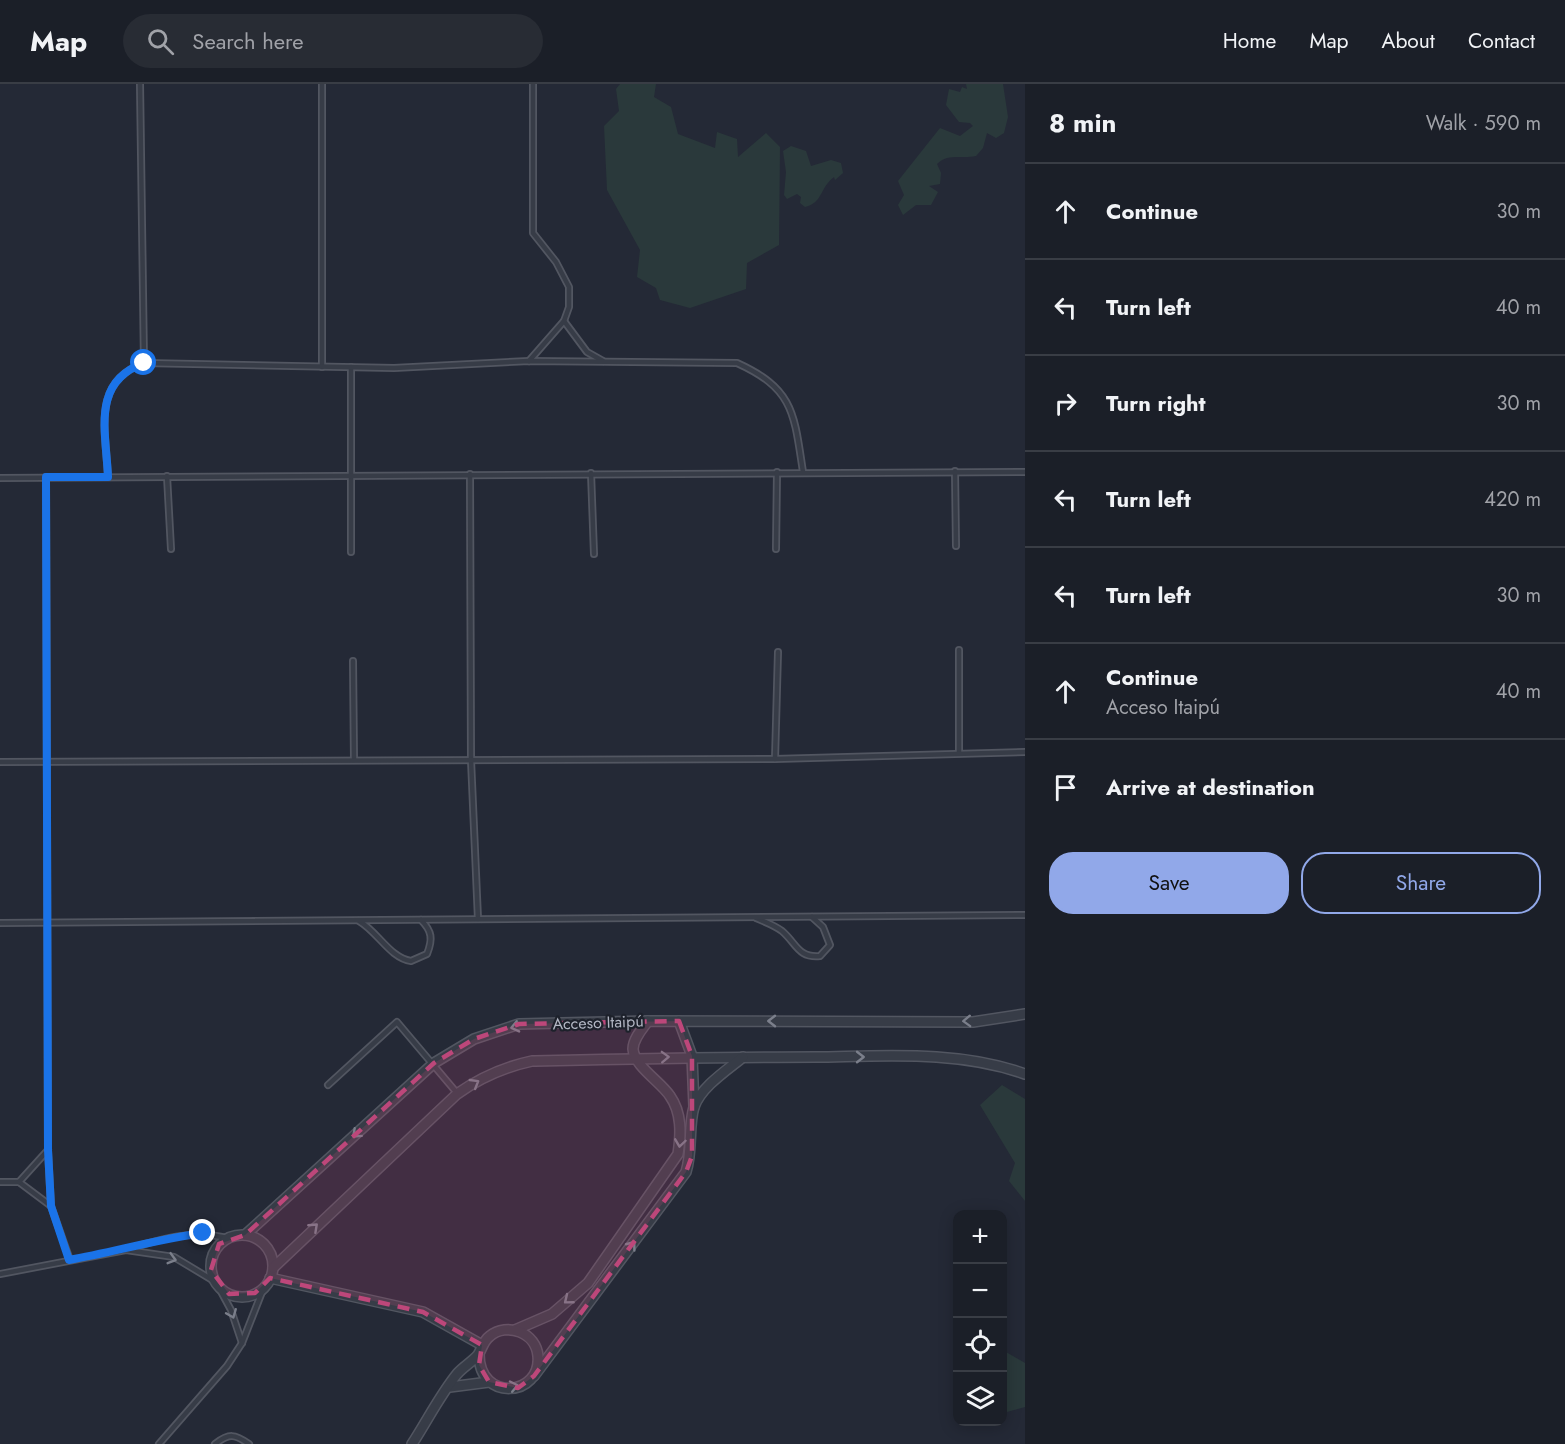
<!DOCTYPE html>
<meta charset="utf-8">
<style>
:root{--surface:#1b1f28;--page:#282c34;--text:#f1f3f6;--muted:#a0a2a8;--line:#393d45;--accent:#91a8e9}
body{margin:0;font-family:Jost,sans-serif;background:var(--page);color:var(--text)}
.controls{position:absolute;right:18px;bottom:18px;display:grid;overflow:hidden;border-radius:12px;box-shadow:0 3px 15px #0003}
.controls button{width:54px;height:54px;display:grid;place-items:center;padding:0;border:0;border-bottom:2px solid var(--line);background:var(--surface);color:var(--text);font:30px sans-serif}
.stop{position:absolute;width:18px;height:18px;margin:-14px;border:4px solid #1a73e8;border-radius:50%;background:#fff}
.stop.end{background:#1a73e8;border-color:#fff;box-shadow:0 2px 6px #0008}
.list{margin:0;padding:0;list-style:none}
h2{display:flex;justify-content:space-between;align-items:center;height:78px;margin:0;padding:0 24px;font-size:26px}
h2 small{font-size:20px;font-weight:400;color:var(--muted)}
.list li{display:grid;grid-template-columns:39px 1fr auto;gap:18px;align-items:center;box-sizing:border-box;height:96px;padding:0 24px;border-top:2px solid var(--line)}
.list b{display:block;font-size:22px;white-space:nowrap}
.list p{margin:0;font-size:20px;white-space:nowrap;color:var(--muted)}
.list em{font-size:20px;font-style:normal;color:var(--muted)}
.actions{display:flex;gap:12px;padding:18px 24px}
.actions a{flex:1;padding:14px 0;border:2px solid var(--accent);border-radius:24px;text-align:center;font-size:21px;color:var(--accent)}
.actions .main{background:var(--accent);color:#111}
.icon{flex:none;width:33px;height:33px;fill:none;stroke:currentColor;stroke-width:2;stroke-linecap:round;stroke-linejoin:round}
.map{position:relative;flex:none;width:1025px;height:1360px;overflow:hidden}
header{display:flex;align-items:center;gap:36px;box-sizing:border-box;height:84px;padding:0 30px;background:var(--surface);border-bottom:2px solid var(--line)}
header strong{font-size:28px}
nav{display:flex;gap:33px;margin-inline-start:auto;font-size:21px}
.search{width:420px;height:54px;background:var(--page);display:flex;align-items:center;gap:15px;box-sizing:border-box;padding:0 21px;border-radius:33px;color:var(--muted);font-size:22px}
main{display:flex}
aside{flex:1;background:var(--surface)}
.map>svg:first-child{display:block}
.green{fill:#2a393b}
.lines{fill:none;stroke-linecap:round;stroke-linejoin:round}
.service-casing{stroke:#525661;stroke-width:8}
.minor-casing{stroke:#525661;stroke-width:12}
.service{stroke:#373c47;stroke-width:4.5}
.minor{stroke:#373c47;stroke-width:9}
.oneway{stroke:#7b7f8b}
.route{stroke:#1a73e8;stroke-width:8}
.marked{fill:#bd477a;fill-opacity:0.2;stroke:#bd477a;stroke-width:4.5;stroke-dasharray:12 8;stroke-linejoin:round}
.labels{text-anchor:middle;stroke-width:4.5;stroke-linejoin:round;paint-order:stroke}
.street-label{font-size:16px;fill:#b2b6c3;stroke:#1d212b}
</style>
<header>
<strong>Map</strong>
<div class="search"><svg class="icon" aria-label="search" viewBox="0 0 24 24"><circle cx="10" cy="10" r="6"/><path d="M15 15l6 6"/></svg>Search here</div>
<nav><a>Home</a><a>Map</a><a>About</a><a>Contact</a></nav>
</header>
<main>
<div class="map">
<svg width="1025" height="1360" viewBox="0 0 1025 1360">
<rect width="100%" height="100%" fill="#242936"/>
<g class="green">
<polygon points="620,0 656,0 654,13 671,23 678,50 715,64 717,48 737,55 738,73 766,49 780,63 779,161 747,179 746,205 690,224 660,216 656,204 637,193 640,166 607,106 604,42 619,27 616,5"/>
<path d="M966,0h37l5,33 -4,16 -8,5 -9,-5 -4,15 -7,8c-14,3 -29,-3 -39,8l4,9 -1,11 -11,2 9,6 -7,13h-15l-13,10 -5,-10 6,-10 -6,-14 42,-53 20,8 13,-10 -3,-3 -11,-1 -13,-17 3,-16 11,3 2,-5 5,2z"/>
<path d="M791,62l15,5 5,15 20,-6 10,3 2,10 -8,7 -1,-3c-14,10 -11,26 -29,30l-5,-4 1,-6 -4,-3 -10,5 -3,-4 2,-23 -3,-21z"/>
<polygon points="1002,1001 1025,1015 1025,1117 1009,1097 1015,1079 980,1021"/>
<polygon points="1006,1268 1025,1279 1025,1323 1003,1329 1003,1280"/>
</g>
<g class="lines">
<g class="service-casing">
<g id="service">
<polyline points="140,0 144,279"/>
<polyline points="322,0 322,283"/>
<polyline points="564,237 587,268 603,277"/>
<polyline points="529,277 564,237 569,223 569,203 556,178 533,149 533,0"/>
<polyline points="351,283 351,468"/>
<polyline points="955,387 956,462"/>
<polyline points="591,389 594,470"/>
<polyline points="470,390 471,676 478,835"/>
<polyline points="167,392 171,465"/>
<polyline points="46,393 48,1066 51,1122 70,1176"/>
<path d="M108,393c-2,-46 -17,-95 36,-114l250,5 135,-7 208,2c57,26 57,50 66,109"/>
<polyline points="0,394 1025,388"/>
<polyline points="776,465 777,388"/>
<polyline points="353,577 354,676"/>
<polyline points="959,669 959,566"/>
<polyline points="775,675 778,568"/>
<polyline points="0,678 775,675 1025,668"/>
<path d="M756,834c9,4 18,7 26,13 15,13 16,27 38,25l10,-11 -7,-18 -11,-10"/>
<path d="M359,837c19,11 31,37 52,40l16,-7c6,-15 5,-23 -6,-34"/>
<polyline points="0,839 1025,831"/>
<polyline points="328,1001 397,938 457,1009"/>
<polyline points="0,1098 19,1098 51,1122"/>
<polyline points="19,1098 48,1066"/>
<path d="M128,1165c36,-11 63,-19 100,-11"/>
<polyline points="0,1190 126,1166 174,1173 214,1197"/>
<polyline points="218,1202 231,1226 242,1259"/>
<polyline points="159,1360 227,1282 242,1259 264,1203"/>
<path d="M215,1360c14,-11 20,-10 34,0"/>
</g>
</g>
<g class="minor-casing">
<g id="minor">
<polyline points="679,937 692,972 694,1023"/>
<polyline points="245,1151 434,979 474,955 519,940 648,937 973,938 1025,930"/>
<circle cx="242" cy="1182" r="31"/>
<path d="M273,1184l184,-174c24,-17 47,-27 75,-33 95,-2 189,-4 284,-4 69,-1 143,-7 209,17"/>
<polyline points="270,1194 423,1228 482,1261"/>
<path d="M515,1246l37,-16 36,-31 90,-129c3,-20 4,-41 -8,-58 -9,-14 -36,-30 -37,-47 0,-10 9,-20 15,-28"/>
<path d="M534,1292l152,-204c7,-22 2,-45 8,-65 7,-20 33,-37 49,-50"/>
<polyline points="450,1303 489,1298"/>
<path d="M412,1360c15,-23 28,-49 45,-70 6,-7 15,-12 21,-19 4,-6 5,-14 12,-19 8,-7 20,-8 30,-4 10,4 17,13 18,24 4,40 -59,47 -59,-2"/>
</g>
</g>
<use href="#service" class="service"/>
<use href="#minor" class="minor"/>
</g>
<defs><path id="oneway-chevron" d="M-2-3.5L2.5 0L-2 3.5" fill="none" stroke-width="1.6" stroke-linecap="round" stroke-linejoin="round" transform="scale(1.5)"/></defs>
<g class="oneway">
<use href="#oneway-chevron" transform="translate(772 937) rotate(-180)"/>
<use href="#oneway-chevron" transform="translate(967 937) rotate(178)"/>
<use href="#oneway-chevron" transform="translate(515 943) rotate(167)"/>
<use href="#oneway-chevron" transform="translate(665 973) rotate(-2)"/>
<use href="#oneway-chevron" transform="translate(860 973)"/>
<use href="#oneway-chevron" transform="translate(475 999) rotate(-31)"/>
<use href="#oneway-chevron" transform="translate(356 1050) rotate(138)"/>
<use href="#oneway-chevron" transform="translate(680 1059) rotate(98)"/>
<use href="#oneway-chevron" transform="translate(314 1143) rotate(-43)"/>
<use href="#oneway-chevron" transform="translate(632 1161) rotate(-53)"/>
<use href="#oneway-chevron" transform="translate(172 1175) rotate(16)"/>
<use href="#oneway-chevron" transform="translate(568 1216) rotate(141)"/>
<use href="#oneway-chevron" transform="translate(232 1230) rotate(68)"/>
<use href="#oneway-chevron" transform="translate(514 1302) rotate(-12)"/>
</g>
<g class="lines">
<path class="route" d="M144,279c-53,19 -38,68 -36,114h-62l2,673 3,56 18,54c45,-8 89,-21 134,-27"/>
</g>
<path class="marked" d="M679,937l13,35v100l-6,16 -152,204 -16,12 -29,-6 -10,-17 3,-20 -59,-33 -153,-34 -15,15 -26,1 -18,-24 8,-26 26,-9 189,-172 40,-24 45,-15z"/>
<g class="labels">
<g class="street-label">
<text transform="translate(598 938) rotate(-2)" y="6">Acceso Itaipú</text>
</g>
</g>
</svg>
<div class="controls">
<button>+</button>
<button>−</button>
<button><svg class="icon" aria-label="locate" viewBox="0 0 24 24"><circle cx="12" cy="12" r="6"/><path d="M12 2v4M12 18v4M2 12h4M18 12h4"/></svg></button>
<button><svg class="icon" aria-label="layers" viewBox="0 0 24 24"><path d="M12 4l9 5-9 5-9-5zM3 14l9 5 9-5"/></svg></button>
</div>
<div class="stop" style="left:144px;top:279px"></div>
<div class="stop end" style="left:203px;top:1149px"></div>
</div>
<aside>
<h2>8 min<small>Walk · 590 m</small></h2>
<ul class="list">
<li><svg class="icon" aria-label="ahead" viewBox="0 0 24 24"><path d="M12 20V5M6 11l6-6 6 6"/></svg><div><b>Continue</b></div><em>30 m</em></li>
<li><svg class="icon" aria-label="left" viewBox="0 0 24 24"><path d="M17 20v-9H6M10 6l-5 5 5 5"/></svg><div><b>Turn left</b></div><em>40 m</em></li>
<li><svg class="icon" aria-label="right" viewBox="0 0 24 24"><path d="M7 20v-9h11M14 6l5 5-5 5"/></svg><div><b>Turn right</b></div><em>30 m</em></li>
<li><svg class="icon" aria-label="left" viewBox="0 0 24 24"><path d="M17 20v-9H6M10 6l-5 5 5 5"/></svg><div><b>Turn left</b></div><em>420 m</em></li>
<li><svg class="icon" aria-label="left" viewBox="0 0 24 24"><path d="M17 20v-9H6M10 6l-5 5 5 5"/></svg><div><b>Turn left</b></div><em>30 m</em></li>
<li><svg class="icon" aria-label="ahead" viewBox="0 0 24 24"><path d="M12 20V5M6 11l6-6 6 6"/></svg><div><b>Continue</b><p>Acceso Itaipú</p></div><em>40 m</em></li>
<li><svg class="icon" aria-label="arrive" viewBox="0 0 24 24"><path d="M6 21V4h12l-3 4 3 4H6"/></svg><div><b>Arrive at destination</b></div></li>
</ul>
<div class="actions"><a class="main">Save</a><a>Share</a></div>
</aside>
</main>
